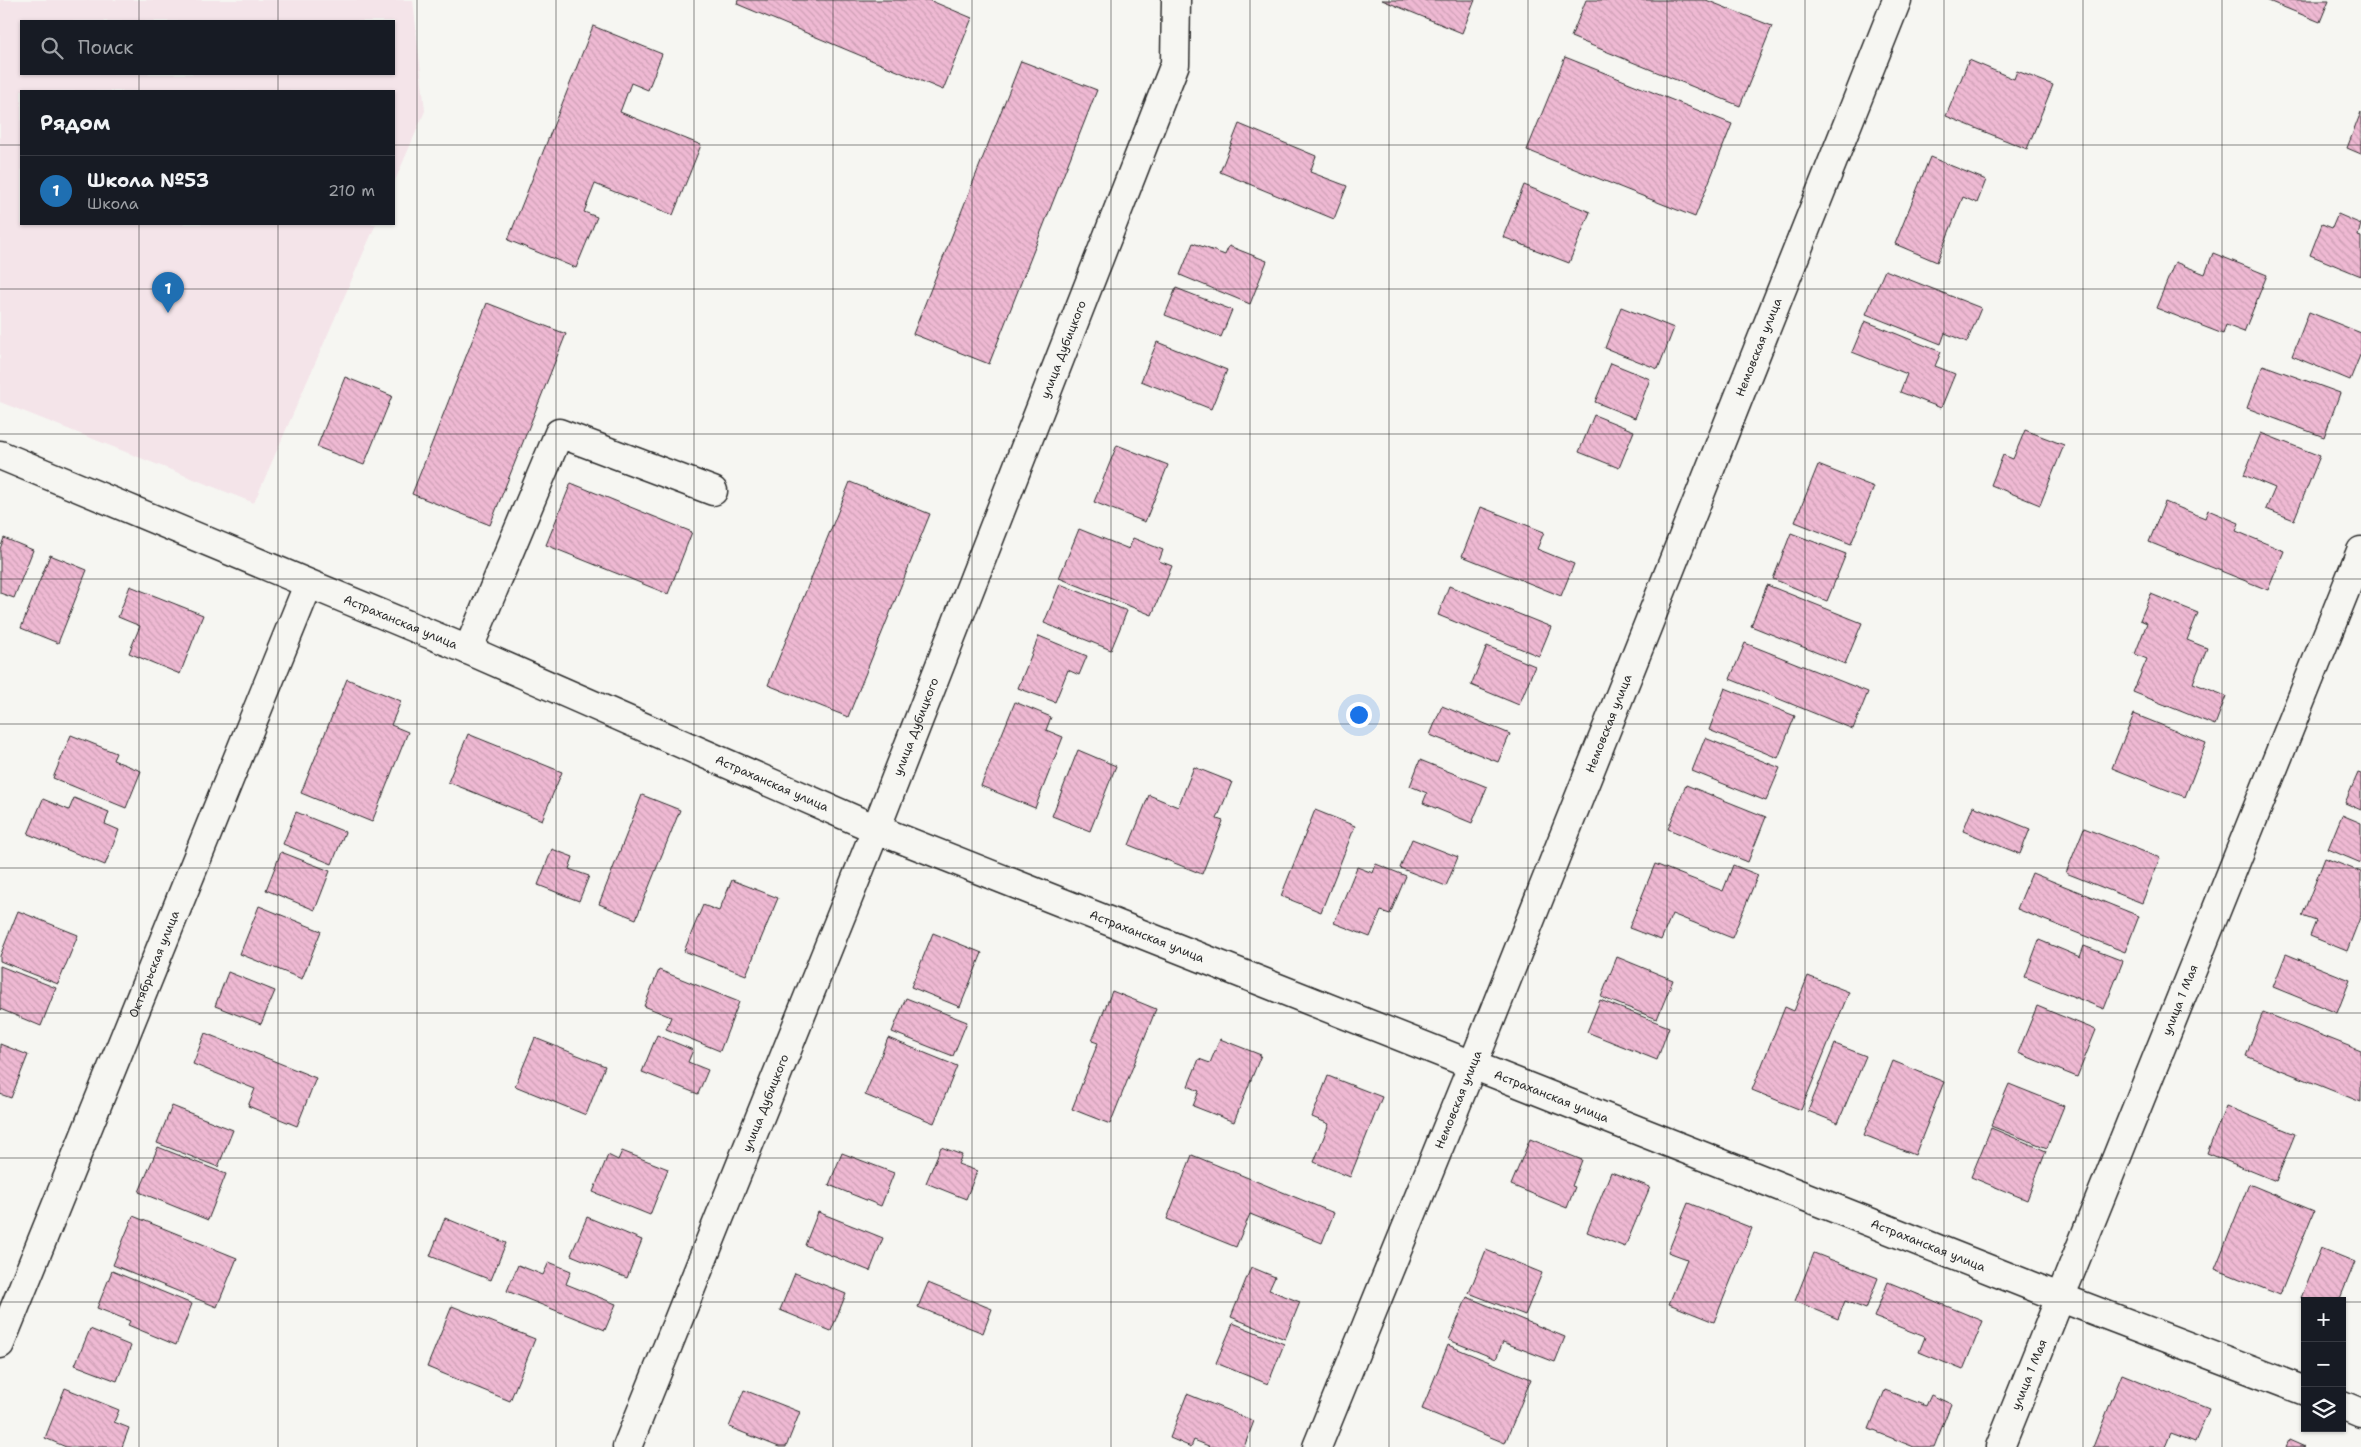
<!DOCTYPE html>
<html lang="ru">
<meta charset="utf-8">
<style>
:root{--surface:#171b24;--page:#20242c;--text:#f1f3f6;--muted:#9ea1a6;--line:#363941;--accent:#1f6fb2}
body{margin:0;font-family:"Shantell Sans",sans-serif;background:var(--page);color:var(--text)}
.controls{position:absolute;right:15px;bottom:15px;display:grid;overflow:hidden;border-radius:0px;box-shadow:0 1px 4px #0004}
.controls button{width:45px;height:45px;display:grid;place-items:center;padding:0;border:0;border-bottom:1px solid var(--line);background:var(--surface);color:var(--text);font:25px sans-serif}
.you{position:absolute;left:1358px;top:714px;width:18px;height:18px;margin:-12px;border:4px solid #fff;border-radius:50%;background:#1a73e8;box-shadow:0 0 0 8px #1a73e833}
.badge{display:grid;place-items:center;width:32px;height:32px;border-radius:50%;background:var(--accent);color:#fff;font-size:16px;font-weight:700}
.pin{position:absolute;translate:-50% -41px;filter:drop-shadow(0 1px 2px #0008)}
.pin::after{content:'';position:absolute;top:26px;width:18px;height:15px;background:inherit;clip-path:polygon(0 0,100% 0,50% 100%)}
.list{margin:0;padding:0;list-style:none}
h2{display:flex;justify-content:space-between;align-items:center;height:65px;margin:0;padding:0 20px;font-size:21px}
h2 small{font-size:16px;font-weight:400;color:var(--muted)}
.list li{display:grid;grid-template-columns:32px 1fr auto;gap:15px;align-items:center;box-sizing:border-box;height:70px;padding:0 20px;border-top:1px solid var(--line)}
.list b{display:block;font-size:19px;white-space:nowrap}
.list p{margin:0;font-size:16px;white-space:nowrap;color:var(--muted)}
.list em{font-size:16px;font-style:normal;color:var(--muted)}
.icon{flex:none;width:28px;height:28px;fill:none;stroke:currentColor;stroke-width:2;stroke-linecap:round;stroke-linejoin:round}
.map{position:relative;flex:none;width:2361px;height:1447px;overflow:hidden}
.search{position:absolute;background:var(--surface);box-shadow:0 1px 4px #0004;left:20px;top:20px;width:375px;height:55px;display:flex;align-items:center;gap:12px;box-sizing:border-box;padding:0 18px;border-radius:0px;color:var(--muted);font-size:19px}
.panel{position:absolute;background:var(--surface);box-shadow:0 1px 4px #0004;left:20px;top:90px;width:375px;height:135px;border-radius:0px}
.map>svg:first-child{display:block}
.built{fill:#f4e4e9;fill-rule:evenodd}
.building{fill:url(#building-back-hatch);stroke:#2b2b2b}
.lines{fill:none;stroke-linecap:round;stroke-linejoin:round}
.minor-casing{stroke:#2b2b2b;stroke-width:31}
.minor{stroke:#f6f6f2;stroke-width:28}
.grid{fill:none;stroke:#2b2b2b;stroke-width:1;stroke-opacity:0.55}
.labels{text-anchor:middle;stroke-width:5;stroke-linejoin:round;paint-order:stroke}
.street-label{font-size:12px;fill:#2b2b2b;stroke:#f6f6f2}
</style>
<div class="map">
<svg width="2361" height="1447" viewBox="0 0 2361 1447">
<defs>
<pattern id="building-back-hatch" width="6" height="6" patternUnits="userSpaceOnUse" patternTransform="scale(1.25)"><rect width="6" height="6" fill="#efb9d3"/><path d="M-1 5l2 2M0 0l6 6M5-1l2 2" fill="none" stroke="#cd9fb5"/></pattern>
</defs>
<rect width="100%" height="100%" fill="#f6f6f2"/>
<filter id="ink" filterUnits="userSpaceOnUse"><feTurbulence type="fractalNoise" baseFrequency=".02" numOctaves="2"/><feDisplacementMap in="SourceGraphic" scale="10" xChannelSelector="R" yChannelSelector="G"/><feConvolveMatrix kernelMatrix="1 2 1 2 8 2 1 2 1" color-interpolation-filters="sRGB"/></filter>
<g filter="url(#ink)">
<path class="built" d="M0,0h413l12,111 -31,72v-92h-373v133h355l-122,279 -254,-101zM21,21h373v53h-373z"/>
<g class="building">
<polygon points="738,0 929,0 972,18 943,90 737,4"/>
<polygon points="1382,0 1475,0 1462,33"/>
<polygon points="1586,0 1706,0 1772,26 1740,106 1571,37"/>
<polygon points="2266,0 2329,0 2320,22"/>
<polygon points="593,26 662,54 648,90 631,83 620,112 701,145 673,215 595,184 584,212 597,217 576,268 508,240"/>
<polygon points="1565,57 1732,124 1695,217 1527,150"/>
<polygon points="1969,60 2014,79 2017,71 2053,85 2027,149 1946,116"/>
<polygon points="1021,61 1097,90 989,364 913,334"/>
<polygon points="2361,112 2361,154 2347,148"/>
<polygon points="1239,124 1316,156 1310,172 1347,186 1334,219 1220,172"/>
<polygon points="1930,157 1986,180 1977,203 1963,197 1937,262 1895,244"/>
<polygon points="1524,185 1590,212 1569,263 1503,237"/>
<polygon points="2338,214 2361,224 2358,236 2361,237 2361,276 2310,255 2322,224 2332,228"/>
<polygon points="1193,243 1225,255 1229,246 1267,261 1250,304 1180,275"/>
<polygon points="2213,253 2267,275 2244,332 2226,325 2223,334 2156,308 2175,262 2205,274"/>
<polygon points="1885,270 1981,308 1967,342 1945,333 1941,344 1866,314"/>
<polygon points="1176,288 1232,310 1221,337 1165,315"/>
<polygon points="487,303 566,334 490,525 412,494"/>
<polygon points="1621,307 1674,328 1658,369 1605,348"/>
<polygon points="2309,312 2361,333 2361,353 2350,380 2292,356"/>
<polygon points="1865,321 1941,352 1935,366 1955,374 1941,408 1900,392 1907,374 1852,352"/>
<polygon points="1157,342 1227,370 1211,409 1141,381"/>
<polygon points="1611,363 1650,379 1635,418 1595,402"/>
<polygon points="2263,365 2340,393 2324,437 2247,408"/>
<polygon points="345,377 392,396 364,465 317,447"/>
<polygon points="1594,415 1634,431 1619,468 1579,452"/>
<polygon points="2025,430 2064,445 2040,505 1991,485 2003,455 2013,459"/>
<polygon points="2261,433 2320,456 2294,520 2266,509 2275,488 2244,475"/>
<polygon points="1117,445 1168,465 1145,522 1094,502"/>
<polygon points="1818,465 1874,487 1851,544 1795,522"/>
<polygon points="850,482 930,514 848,717 768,685"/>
<polygon points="571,483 692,532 668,594 546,545"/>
<polygon points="2165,502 2205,518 2208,510 2239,523 2236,531 2284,551 2268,590 2149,542"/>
<polygon points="1481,507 1544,532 1537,549 1574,564 1561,596 1462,556"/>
<polygon points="1079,529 1129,549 1133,538 1163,550 1159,561 1172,566 1152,615 1059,578"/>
<polygon points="1791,533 1846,554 1827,601 1773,579"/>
<polygon points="4,538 33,550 14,598 0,593 0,549"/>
<polygon points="50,555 87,570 58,643 21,628"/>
<polygon points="1060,584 1127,611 1111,650 1044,623"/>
<polygon points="1767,585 1862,623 1845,664 1751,626"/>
<polygon points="130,586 203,615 180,674 129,653 140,626 118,617"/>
<polygon points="1449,586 1551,627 1539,656 1438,615"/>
<polygon points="2151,594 2198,613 2187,640 2207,648 2193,683 2226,696 2215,725 2133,692 2147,659 2135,654 2147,623 2140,620"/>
<polygon points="1039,636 1087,656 1079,675 1068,670 1055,702 1018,688"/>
<polygon points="1745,643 1868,692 1853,729 1730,679"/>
<polygon points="1487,646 1535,666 1519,705 1471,685"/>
<polygon points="347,679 401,701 391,725 408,732 372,822 301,793"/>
<polygon points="1725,688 1795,716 1778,758 1709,730"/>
<polygon points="1015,702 1051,717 1046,730 1063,737 1035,808 981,786"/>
<polygon points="1442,706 1510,734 1498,762 1430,735"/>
<polygon points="2134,714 2206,743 2185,797 2112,768"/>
<polygon points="468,734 562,772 542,820 448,782"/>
<polygon points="71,735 116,753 113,760 141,771 126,808 53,778"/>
<polygon points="1705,738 1780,768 1766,801 1692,771"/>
<polygon points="1078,750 1116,766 1090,831 1052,816"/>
<polygon points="1420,760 1487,787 1472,823 1423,803 1427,793 1410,786"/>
<polygon points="1194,767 1232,782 1217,819 1223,821 1202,874 1129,845 1149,795 1178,807"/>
<polygon points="2358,773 2361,774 2361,810 2345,803"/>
<polygon points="1686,785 1766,817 1748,862 1668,829"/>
<polygon points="642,795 680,810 636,919 599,904"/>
<polygon points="74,798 109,812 105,824 119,830 105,865 28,834 43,799 69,810"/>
<polygon points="1973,806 2030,829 2020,854 1963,831"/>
<polygon points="1315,810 1355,826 1321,912 1281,896"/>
<polygon points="296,812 345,832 332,864 283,844"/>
<polygon points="2342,815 2361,823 2361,863 2328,849"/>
<polygon points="2084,828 2160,858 2142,903 2066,873"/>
<polygon points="1412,839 1458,857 1446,886 1400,868"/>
<polygon points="552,849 573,857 569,869 589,876 579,901 538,885"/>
<polygon points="281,852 330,871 315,910 266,890"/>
<polygon points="2325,858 2361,872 2361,915 2347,951 2310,936 2316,921 2302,916"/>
<polygon points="1376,864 1406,876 1390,914 1381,911 1370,937 1334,923 1357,867 1373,873"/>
<polygon points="1655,864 1723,891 1733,865 1758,875 1732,938 1672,914 1661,940 1629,928"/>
<polygon points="2032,873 2139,916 2125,952 2017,909"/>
<polygon points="732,880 778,898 746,975 684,951 703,905 719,911"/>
<polygon points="259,906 321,931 302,979 240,954"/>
<polygon points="18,911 78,935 58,984 0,961 0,956"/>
<polygon points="933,933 982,953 960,1007 911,987"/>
<polygon points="2039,940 2080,957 2084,946 2123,961 2104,1009 2025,977"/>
<polygon points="2286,954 2350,980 2337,1013 2273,987"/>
<polygon points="1617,957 1673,980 1657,1019 1601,997"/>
<polygon points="0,966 56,988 41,1026 0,1009"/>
<polygon points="659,970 739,1002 720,1051 666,1029 671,1017 644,1006"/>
<polygon points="228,972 275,991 261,1024 215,1006"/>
<polygon points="1808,976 1849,992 1801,1110 1752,1090 1785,1007 1794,1011"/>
<polygon points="1112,991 1156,1009 1110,1124 1072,1109 1098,1043 1092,1041"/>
<polygon points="906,998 967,1022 953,1056 892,1032"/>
<polygon points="1600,1000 1669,1027 1657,1060 1587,1032"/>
<polygon points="2037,1006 2096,1030 2077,1077 2018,1053"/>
<polygon points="2263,1012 2361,1051 2361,1102 2246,1056"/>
<polygon points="205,1033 316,1078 297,1126 248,1106 255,1089 193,1064"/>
<polygon points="657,1035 693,1050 688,1062 708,1070 698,1094 642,1072"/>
<polygon points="535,1038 605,1066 586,1115 515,1086"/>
<polygon points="888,1038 957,1066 934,1123 865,1095"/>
<polygon points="1220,1039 1261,1055 1234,1122 1193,1106 1199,1091 1188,1086 1199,1059 1210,1063"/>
<polygon points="0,1044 28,1055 11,1098 0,1094"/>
<polygon points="1835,1044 1866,1056 1838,1123 1808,1111"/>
<polygon points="1893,1061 1944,1082 1915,1155 1864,1135"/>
<polygon points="1328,1076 1382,1097 1350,1177 1314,1162 1329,1124 1312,1117"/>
<polygon points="2009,1084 2064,1106 2047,1148 1991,1126"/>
<polygon points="172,1106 233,1130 218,1167 157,1143"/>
<polygon points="2226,1106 2295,1134 2276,1181 2207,1153"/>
<polygon points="1991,1128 2046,1151 2027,1200 1971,1177"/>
<polygon points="1530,1139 1582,1160 1572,1186 1575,1187 1567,1208 1511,1185"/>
<polygon points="158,1147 226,1174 208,1220 139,1192"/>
<polygon points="941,1147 962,1155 958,1164 977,1171 966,1199 926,1183"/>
<polygon points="622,1151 668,1169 650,1215 593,1192 608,1155 618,1160"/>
<polygon points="842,1153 894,1173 881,1206 829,1185"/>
<polygon points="1192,1155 1334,1213 1322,1243 1250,1214 1236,1247 1167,1219"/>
<polygon points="1611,1172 1650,1187 1625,1247 1587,1232"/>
<polygon points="2249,1184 2314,1211 2280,1295 2215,1269"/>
<polygon points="1688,1203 1752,1228 1714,1322 1669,1304 1687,1259 1668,1252"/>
<polygon points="818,1212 883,1238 870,1271 805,1245"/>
<polygon points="133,1216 237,1258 217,1307 113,1265"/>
<polygon points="587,1217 642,1240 627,1278 571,1255"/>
<polygon points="445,1218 506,1243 491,1280 430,1256"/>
<polygon points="2321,1248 2355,1262 2339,1301 2309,1301 2301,1298"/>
<polygon points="1486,1250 1542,1273 1525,1315 1469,1293"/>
<polygon points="1814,1253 1878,1278 1866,1309 1845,1301 1838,1319 1795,1301"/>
<polygon points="549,1262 571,1271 566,1284 616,1304 605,1330 507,1291 518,1265 543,1275"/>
<polygon points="1251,1267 1275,1277 1269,1290 1300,1302 1285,1339 1231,1317"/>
<polygon points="112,1271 192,1304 176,1345 128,1325 130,1321 97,1308"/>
<polygon points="795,1273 846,1294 831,1331 780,1310"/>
<polygon points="1888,1282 1983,1321 1963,1370 1919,1352 1925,1337 1874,1317"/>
<polygon points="928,1283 992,1309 983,1333 918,1307"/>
<polygon points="1467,1297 1565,1337 1555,1362 1503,1342 1496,1359 1449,1340"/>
<polygon points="452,1306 535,1339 510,1401 427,1367"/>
<polygon points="1233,1323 1284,1344 1268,1384 1216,1363"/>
<polygon points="90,1329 131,1346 117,1381 75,1365"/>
<polygon points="1448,1345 1531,1379 1505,1443 1422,1409"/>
<polygon points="2122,1374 2209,1409 2195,1442 2171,1433 2165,1447 2093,1447"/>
<polygon points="65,1388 119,1410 114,1422 129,1428 122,1447 66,1447 45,1438"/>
<polygon points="744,1390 800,1412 786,1447 779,1447 729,1427"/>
<polygon points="1885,1390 1926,1406 1931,1395 1951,1404 1934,1447 1914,1447 1869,1429"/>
<polygon points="1187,1394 1254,1421 1244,1447 1211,1447 1194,1440 1191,1447 1170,1438"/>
<polygon points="2289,1440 2305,1447 2286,1447"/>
</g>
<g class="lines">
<g class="minor-casing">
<g id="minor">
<path id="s1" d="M0,455l468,195 408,179 1183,468 246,94"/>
<polyline points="468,650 559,433 713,491"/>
<path id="s2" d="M0,1344l308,-759"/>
<polyline points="2342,1405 2361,1413"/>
<path id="s3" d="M627,1447l249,-618 299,-765 1,-64"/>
<path id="s4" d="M1317,1447l156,-383 424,-1064"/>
<path id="s5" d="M2000,1447l361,-896"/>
</g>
</g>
<use href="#minor" class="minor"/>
</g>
</g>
<path class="grid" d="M139,0v21M278,0v21M417,0v1447M556,0v1447M694,0v1447M833,0v1447M972,0v1447M1111,0v1447M1250,0v1447M1389,0v1447M1528,0v1447M1667,0v1447M1805,0v1447M1944,0v1447M2083,0v1447M2222,0v1447M139,74v17M278,74v17M0,145h21M394,145h1967M139,224v1223M278,224v1223M0,289h2361M0,434h2361M0,579h2361M0,724h2361M0,868h2361M0,1013h2361M0,1158h2361M0,1302h2305M2342,1302h19"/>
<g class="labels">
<g class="street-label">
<text dy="4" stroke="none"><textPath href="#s4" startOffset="1185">Немовская улица</textPath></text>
<text dy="4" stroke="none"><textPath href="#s3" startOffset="1181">улица Дубицкого</textPath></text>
<text dy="4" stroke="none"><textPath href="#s1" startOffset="434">Астраханская улица</textPath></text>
<text dy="4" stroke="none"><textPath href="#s4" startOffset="780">Немовская улица</textPath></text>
<text dy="4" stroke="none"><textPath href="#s3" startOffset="776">улица Дубицкого</textPath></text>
<text dy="4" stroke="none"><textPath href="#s1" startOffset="839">Астраханская улица</textPath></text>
<text dy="4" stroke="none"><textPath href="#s1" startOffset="1244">Астраханская улица</textPath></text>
<text dy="4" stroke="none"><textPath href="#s2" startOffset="410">Октябрьская улица</textPath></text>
<text dy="4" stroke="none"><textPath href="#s5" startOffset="482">улица 1 Мая</textPath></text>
<text dy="4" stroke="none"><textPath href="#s1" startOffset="1679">Астраханская улица</textPath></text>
<text dy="4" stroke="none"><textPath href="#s4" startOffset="375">Немовская улица</textPath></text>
<text dy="4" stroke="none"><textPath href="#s3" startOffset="371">улица Дубицкого</textPath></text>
<text dy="4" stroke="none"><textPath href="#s1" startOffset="2084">Астраханская улица</textPath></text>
<text dy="4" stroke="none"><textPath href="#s5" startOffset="78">улица 1 Мая</textPath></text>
</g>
</g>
</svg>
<div class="controls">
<button>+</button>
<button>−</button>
<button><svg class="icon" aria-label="layers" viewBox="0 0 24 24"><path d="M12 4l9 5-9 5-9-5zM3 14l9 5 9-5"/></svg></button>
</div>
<div class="you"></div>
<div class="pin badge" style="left:168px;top:313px">1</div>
<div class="search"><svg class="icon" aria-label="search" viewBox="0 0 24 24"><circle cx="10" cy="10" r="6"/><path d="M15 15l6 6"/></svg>Поиск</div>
<section class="panel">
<h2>Рядом<small></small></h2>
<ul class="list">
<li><span class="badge">1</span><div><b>Школа №53</b><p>Школа</p></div><em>210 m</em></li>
</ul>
</section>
</div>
